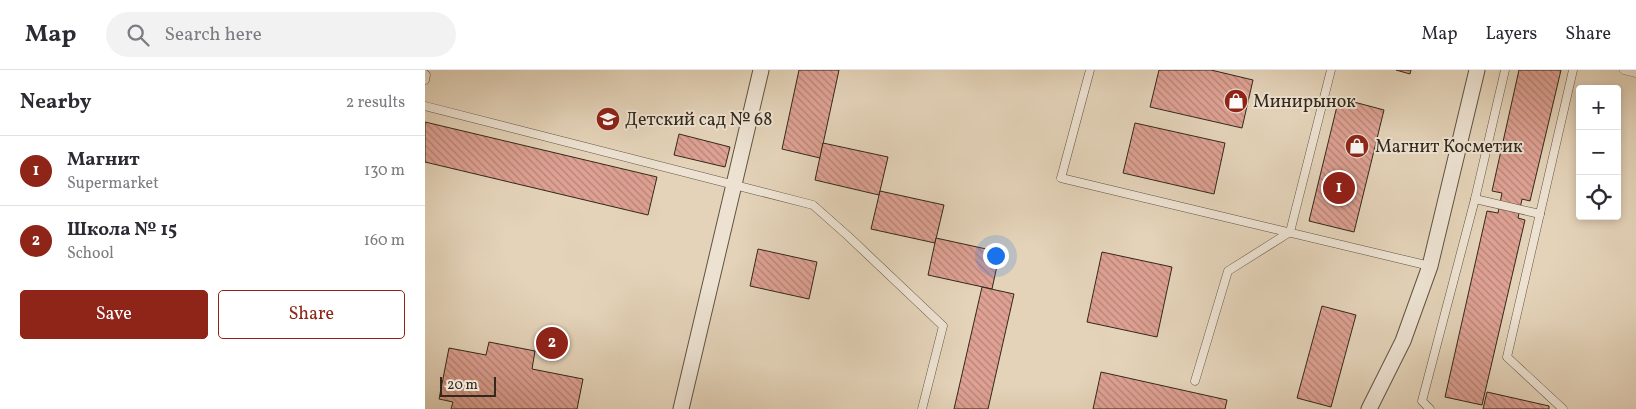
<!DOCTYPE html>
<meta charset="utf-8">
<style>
:root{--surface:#fff;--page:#f2f2f3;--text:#2b2b33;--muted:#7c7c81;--line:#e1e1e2;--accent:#8f2418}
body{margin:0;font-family:Vollkorn,serif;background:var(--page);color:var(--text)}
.controls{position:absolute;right:15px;top:15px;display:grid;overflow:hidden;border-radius:5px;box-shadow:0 2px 8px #0003}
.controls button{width:45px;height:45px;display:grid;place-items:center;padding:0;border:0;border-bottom:1px solid var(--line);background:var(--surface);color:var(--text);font:25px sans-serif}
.scale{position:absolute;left:15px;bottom:12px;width:56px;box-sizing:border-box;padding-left:5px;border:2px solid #32281b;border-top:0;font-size:14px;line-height:18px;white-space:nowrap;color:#32281b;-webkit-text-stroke:4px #ede2d2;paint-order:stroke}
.you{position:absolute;left:570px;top:185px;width:18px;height:18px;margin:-12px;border:4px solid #fff;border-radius:50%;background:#1a73e8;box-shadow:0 0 0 8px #1a73e833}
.badge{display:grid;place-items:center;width:32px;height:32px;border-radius:50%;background:var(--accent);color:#fff;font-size:16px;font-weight:700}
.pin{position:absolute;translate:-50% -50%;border:2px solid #fff;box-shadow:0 1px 5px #0006}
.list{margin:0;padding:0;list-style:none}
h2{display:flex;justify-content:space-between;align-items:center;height:65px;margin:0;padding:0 20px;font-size:21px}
h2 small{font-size:16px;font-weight:400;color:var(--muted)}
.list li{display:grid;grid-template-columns:32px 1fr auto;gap:15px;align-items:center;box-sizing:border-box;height:70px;padding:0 20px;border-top:1px solid var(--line)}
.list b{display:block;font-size:19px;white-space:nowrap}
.list p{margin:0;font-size:16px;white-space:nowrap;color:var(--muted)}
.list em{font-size:16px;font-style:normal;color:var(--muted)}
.actions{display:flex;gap:10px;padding:15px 20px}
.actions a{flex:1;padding:11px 0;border:1px solid var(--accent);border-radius:5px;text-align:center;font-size:18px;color:var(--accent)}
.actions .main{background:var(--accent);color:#fff}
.icon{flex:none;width:28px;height:28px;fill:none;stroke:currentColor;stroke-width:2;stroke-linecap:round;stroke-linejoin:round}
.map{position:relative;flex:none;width:1211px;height:339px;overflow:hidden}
header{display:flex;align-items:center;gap:30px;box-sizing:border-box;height:70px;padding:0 25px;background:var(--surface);border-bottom:1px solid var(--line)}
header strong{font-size:24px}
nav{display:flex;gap:28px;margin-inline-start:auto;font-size:18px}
.search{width:350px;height:45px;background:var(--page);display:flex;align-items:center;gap:12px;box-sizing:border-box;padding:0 18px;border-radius:28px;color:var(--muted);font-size:19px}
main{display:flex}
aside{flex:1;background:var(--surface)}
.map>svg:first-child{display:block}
.building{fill:url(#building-back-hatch);stroke:#32281b}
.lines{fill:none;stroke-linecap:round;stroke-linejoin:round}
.lane-casing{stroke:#5e5342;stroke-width:9}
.street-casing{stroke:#5e5342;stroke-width:17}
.lane{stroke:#ede2d2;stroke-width:8}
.street{stroke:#ede2d2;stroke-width:15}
.labels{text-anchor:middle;stroke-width:4;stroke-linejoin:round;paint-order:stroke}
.poi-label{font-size:18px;fill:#32281b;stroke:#ede2d2;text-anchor:start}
</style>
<header>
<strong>Map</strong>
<div class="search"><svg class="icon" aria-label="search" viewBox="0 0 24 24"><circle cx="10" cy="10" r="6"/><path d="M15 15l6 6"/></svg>Search here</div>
<nav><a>Map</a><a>Layers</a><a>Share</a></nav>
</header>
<main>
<aside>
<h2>Nearby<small>2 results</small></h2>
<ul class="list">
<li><span class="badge">1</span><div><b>Магнит</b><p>Supermarket</p></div><em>130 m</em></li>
<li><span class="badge">2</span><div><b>Школа № 15</b><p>School</p></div><em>160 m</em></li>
</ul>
<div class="actions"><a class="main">Save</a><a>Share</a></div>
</aside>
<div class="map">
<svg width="1211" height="339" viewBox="0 0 1211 339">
<defs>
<pattern id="building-back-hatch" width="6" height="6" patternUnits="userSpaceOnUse" patternTransform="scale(1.25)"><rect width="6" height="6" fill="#dea193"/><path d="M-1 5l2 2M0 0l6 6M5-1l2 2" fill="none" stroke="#b58377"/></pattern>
</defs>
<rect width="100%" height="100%" fill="#e4d3b9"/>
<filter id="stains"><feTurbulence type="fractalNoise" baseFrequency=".004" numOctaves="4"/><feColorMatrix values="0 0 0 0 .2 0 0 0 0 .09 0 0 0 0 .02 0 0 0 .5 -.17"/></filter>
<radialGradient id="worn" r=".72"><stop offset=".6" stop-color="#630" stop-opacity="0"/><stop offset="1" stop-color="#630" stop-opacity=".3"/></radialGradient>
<g class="building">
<polygon points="374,0 414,0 395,88 357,79"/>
<polygon points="734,0 786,0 828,10 817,58 725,37"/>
<polygon points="971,0 986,0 985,4"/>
<polygon points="1094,0 1136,0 1105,131 1097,129 1093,148 1100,150 1057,335 1020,327 1062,141 1073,143 1077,123 1067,121"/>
<polygon points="914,28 959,40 929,162 884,151"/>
<polygon points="0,52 232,107 223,145 0,92"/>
<polygon points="710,53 800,73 789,124 698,103"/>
<polygon points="254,64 305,77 300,97 249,85"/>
<polygon points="398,73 463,87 454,125 390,110"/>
<polygon points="455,121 519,135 510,173 446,159"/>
<polygon points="511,168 575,182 567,219 503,205"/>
<polygon points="333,179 392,192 384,229 325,216"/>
<polygon points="677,182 747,197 732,267 662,252"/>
<polygon points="557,217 589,224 563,339 529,339"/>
<polygon points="897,236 931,245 906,337 872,328"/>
<polygon points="64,272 110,281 107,299 158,309 152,339 26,339 28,332 14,329 24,278 61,285"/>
<polygon points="676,302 802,330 800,339 668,339"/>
<polygon points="1062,322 1124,336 1124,339 1058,339"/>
</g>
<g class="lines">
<g class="lane-casing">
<g id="lane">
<polyline points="665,0 636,108 1005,196"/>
<polyline points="1199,0 1211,3"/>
<polyline points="0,4 1,5 0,10"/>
<polyline points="0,36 388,135 423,166 518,256 497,339"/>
<polyline points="1050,129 1115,144"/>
<polyline points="770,311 803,201 865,162 906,0"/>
<polyline points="1005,339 997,331 1050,129 1080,0"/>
<polyline points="1138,339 1082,287 1148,0"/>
</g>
</g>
<g class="street-casing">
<g id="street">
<polyline points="256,339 336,0"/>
<polyline points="944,339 978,271 1005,196 1052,0"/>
</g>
</g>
<use href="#lane" class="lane"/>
<use href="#street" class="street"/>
</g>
<defs>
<g id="shop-disc" transform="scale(1.25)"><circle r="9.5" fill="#8f2418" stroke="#ede2d2"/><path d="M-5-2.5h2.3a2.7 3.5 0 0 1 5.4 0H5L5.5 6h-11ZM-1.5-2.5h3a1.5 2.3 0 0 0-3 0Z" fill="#fff"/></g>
<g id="school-disc" transform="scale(1.25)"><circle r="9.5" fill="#8f2418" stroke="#ede2d2"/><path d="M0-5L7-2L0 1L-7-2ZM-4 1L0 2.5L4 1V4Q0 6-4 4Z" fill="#fff"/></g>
</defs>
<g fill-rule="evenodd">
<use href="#shop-disc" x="811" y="31"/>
<use href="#school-disc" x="183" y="49"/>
<use href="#shop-disc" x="932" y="76"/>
</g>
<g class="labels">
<g class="poi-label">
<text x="828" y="37">Минирынок</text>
<text x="200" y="55">Детский сад № 68</text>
<text x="950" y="82">Магнит Косметик</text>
</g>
</g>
<rect width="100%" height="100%" filter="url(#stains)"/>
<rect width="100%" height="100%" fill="url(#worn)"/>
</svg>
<div class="controls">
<button>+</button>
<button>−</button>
<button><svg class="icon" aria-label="locate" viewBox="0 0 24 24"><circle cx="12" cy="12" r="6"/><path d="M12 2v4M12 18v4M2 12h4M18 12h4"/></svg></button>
</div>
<div class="scale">20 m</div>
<div class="you"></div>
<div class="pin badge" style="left:914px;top:118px">1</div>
<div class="pin badge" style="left:127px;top:273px">2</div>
</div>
</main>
